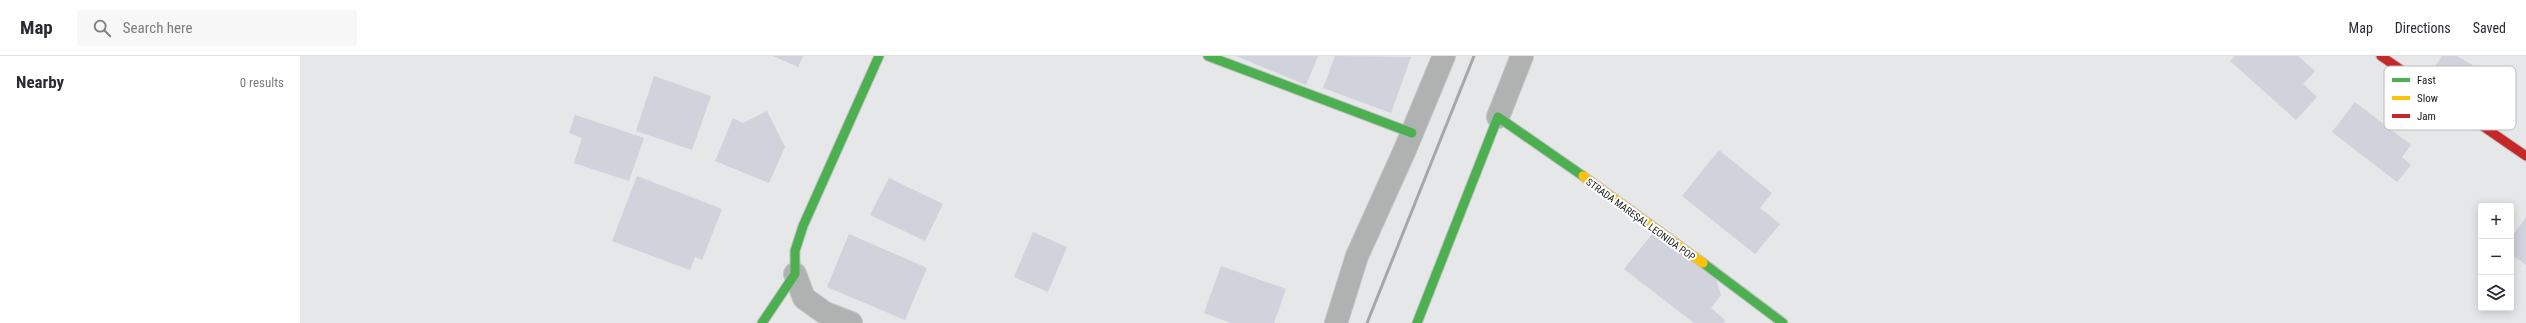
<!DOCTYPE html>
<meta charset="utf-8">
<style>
:root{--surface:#fff;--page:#f7f7f7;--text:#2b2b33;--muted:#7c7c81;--line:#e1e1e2}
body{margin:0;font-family:"Roboto Condensed",sans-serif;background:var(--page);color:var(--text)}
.controls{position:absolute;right:12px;bottom:12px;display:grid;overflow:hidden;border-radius:4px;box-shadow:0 2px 10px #0003}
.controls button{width:36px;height:36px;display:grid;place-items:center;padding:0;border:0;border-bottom:1px solid var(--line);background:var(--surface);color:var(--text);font:20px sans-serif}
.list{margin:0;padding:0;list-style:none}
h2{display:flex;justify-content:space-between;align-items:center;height:52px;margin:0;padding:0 16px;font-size:17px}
h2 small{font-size:13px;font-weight:400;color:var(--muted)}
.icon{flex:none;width:22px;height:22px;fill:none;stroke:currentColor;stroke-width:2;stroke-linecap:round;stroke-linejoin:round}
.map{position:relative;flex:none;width:2226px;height:267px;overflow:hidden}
header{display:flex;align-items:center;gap:24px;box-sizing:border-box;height:56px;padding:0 20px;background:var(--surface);border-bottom:1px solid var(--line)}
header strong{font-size:19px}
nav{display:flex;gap:22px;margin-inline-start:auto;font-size:14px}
.search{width:280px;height:36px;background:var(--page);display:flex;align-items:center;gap:10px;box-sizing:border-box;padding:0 14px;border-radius:4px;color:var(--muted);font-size:15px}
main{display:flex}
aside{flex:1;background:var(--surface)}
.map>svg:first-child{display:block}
.building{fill:#d0d2dc}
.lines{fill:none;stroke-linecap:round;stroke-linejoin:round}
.street-casing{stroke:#c2c2c3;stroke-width:24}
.fast-casing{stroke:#c2c2c3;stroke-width:11}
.slow-casing{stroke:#c2c2c3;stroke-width:11}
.jam-casing{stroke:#c2c2c3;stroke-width:11}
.street{stroke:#b0b1b1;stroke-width:22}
.fast{stroke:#4caf50;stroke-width:9}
.slow{stroke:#ffc107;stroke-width:9}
.jam{stroke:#c62828;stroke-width:9}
.rail{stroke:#a8a7a8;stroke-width:3}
.labels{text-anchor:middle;stroke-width:4;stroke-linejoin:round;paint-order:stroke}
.street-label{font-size:10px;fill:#171819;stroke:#fff}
.key{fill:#fff;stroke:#b9baba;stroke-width:1}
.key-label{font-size:11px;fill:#171819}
</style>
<header>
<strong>Map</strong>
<div class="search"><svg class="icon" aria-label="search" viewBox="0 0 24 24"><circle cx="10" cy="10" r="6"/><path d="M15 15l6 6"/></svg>Search here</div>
<nav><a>Map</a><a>Directions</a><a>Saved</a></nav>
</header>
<main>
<aside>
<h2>Nearby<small>0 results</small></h2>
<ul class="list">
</ul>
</aside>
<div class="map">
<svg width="2226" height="267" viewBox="0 0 2226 267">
<rect width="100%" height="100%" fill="#e6e7e9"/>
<g class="building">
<polygon points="473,0 503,0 498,11"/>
<polygon points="936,0 1018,0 1006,29"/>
<polygon points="1035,0 1111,1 1091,57 1023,32"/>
<polygon points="1935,0 1998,0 2015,15 2003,28 2017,41 1996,64 1930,5"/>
<polygon points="2142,0 2157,0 2210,31 2195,57 2130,19"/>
<polygon points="354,20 411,40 392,94 336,75"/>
<polygon points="2055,46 2111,89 2102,101 2111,109 2097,126 2032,76"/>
<polygon points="467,55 485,91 469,127 415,105 433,62 443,67"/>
<polygon points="275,59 344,82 329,125 274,107 282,82 269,77"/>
<polygon points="1419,94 1472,137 1460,152 1480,168 1455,198 1382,140"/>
<polygon points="337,120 422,153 402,204 395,201 390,214 312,185"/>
<polygon points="589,122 643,148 625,185 570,159"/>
<polygon points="2226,161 2226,209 2211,198 2211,182"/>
<polygon points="1357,172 1414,216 1421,239 1411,252 1425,264 1423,267 1394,267 1324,213"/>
<polygon points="733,176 767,191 748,236 714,221"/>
<polygon points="549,178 627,212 605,264 527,231"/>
<polygon points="921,210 986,233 974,267 931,267 904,257"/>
</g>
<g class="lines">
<g class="street-casing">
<g id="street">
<polyline points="1198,61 1222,0"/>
<polyline points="495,218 504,242 525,257 551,267"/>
<polyline points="1036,267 1057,200 1104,96 1144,0"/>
</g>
</g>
<g class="fast-casing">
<g id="fast">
<polyline points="908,0 1112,77"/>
<polyline points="1403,207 1483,267"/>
<polyline points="462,267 495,218 495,195 503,170 579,0"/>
<polyline points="1117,267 1198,61 1283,120"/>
</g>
</g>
<g class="slow-casing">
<polyline id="slow" points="1283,120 1403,207"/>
</g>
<g class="jam-casing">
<polyline id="jam" points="2081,0 2226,100"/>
</g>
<use href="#street" class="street"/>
<use href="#fast" class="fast"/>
<use href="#slow" class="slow"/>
<use href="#jam" class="jam"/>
<polyline class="rail" points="1067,267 1174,0"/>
</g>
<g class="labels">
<g class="street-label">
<text transform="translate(1341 163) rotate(36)" y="4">STRADA MAREȘAL LEONIDA POP</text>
</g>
</g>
<rect x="2084" y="10" width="132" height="64" rx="6" class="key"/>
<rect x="2092" y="22" width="18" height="4" fill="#4caf50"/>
<rect x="2092" y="40" width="18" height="4" fill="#ffc107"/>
<rect x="2092" y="58" width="18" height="4" fill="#c62828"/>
<g class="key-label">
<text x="2117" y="28">Fast</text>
<text x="2117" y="46">Slow</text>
<text x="2117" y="64">Jam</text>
</g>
</svg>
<div class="controls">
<button>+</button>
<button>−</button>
<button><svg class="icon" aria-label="layers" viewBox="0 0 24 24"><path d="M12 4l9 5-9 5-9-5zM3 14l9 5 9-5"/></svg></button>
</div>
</div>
</main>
